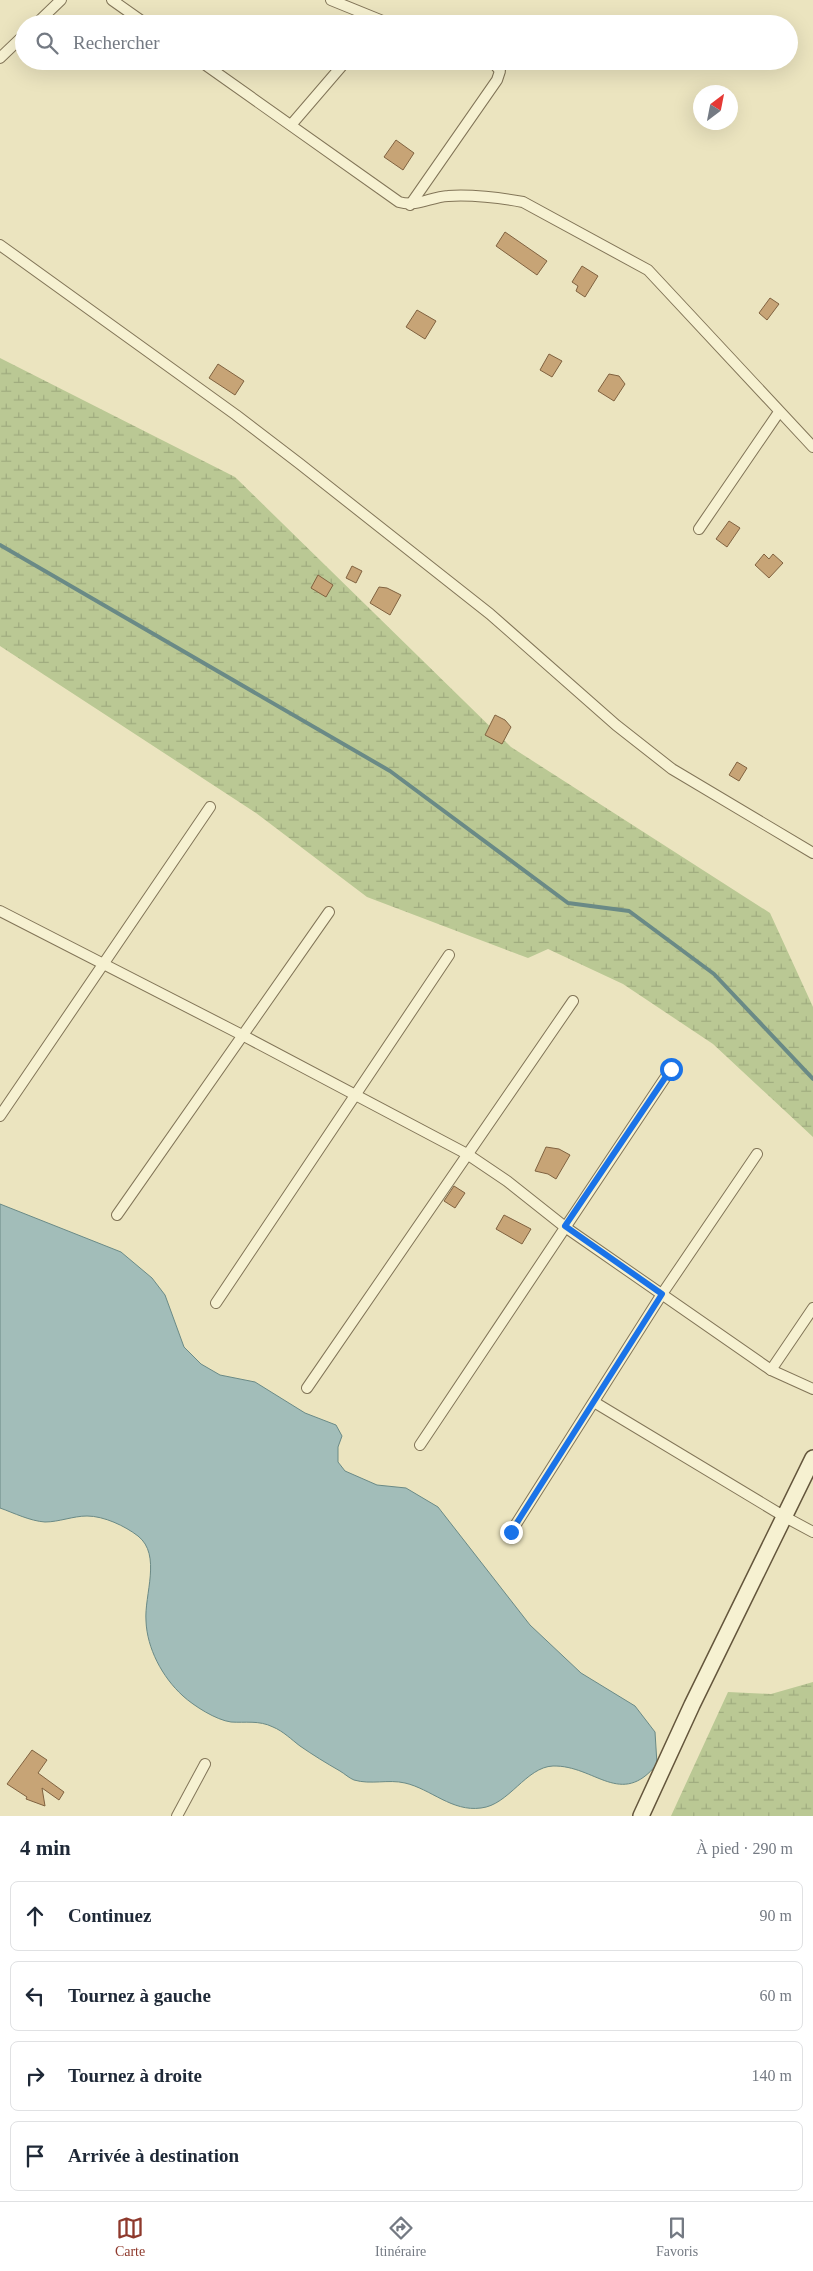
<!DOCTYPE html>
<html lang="fr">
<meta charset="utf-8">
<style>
:root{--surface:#fff;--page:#f6f6f7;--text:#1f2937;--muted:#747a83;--line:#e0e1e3;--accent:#8e392c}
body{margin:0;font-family:"Times New Roman",serif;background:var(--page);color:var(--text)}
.compass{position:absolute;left:693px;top:85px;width:45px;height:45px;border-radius:50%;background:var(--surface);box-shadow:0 5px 20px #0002;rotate:32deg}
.stop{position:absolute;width:15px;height:15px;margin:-11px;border:4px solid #1a73e8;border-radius:50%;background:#fff}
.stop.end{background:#1a73e8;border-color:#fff;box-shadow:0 1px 5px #0008}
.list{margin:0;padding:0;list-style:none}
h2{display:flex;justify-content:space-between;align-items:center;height:65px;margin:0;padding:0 20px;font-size:21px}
h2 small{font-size:16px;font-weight:400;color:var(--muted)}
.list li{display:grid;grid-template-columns:32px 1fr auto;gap:15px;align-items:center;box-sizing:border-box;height:70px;margin:0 10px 10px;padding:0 10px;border:1px solid var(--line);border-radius:8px}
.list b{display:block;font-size:19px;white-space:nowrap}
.list em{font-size:16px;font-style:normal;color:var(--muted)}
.icon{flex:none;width:28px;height:28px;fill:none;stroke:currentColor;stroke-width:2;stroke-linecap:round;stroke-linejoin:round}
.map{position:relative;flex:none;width:813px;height:1816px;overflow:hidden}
.search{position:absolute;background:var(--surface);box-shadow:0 5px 20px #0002;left:15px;right:15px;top:15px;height:55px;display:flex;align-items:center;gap:12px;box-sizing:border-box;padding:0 18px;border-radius:28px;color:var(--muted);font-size:19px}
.sheet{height:385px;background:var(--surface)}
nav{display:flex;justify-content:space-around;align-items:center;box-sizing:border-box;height:70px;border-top:1px solid var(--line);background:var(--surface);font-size:14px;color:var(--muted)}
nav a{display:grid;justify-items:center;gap:2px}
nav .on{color:var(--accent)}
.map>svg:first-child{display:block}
.wetland{fill:url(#wetland-marsh)}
.water{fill:#a2bdb9;stroke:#6a8a86}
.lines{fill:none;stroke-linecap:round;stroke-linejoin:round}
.stream{stroke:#6a8a86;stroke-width:4}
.building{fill:#c7a476;stroke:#806240}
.street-casing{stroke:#827558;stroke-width:12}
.secondary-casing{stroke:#64563c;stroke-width:18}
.street{stroke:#f6f1d1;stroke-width:10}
.secondary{stroke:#f6f1d1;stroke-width:15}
.route{stroke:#1a73e8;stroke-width:6}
</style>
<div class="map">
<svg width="813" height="1816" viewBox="0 0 813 1816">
<defs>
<pattern id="wetland-marsh" width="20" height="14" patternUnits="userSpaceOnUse" patternTransform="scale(1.25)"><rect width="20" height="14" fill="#bac894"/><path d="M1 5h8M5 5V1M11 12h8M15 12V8" fill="none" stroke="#a0ac7f"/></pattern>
</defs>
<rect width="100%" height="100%" fill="#ebe4bf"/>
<g class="wetland">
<polygon points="0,358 235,477 511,747 770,913 813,1007 813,1137 713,1044 623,984 548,949 528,958 367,897 256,813 0,646"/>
<polygon points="813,1682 813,1816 671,1816 728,1692 771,1694"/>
</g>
<path class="water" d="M0,1204l121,48 31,26 13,17 19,52 17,17 19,11 35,7 50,31 31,12 6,11 -4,11v15l7,9 32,14 29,3 32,19 92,118 51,48 54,33 20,26 2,32c-36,45 -62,1 -104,2 -27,1 -44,39 -72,42 -29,4 -50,-19 -76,-25 -17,-4 -34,2 -51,-3 -5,-2 -9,-6 -14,-9 -14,-8 -27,-16 -40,-25 -8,-6 -17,-15 -27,-19 -14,-7 -28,-4 -42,-5 -15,-2 -37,-16 -48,-26 -21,-19 -36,-48 -37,-75 -2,-26 16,-66 -8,-85 -13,-10 -34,-20 -51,-20 -14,0 -28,6 -42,6 -15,-1 -31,-9 -45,-14z"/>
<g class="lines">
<polyline class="stream" points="0,545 390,771 568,903 629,911 714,974 813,1079"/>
</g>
<g class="building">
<polygon points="396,140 414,153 403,170 384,157"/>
<polygon points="505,232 547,261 537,275 496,246"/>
<polygon points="582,266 598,276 585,297 576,291 578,286 572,282"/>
<polygon points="770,298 779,304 767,320 759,313"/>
<polygon points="417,310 436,321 425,339 406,327"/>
<polygon points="549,354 562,361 552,377 540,370"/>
<polygon points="218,364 244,381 235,395 209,378"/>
<polygon points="609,374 619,376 625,384 614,401 598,391"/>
<polygon points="729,521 740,528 727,547 716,539"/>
<polygon points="764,554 769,559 773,554 783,563 769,578 755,565"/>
<polygon points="352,566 362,571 356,583 346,578"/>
<polygon points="318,575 333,585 326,597 311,588"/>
<polygon points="379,587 387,588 401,595 390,615 370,603"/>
<polygon points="495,715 505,720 511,727 502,744 485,735"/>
<polygon points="737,762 747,768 739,781 729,775"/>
<polygon points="546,1147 559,1149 570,1155 556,1179 548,1174 535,1171"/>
<polygon points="454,1186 465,1193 455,1208 444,1201"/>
<polygon points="504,1215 531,1229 522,1244 496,1229"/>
<polygon points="32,1750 47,1760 38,1773 64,1792 59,1800 42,1788 45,1806 26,1799 27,1797 7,1784"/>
</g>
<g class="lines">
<g class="street-casing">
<g id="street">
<polyline points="112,0 146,24"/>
<polyline points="331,0 390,24"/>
<polyline points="36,24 61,0"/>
<polyline points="0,58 24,35"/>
<path d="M200,61l199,141c19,5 31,-5 49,-6 21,-2 54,2 75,6l125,68 165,177"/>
<polyline points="291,125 346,61"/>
<polyline points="410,205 497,80 500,71 492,61"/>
<polyline points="0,245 236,415 300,464 490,614 616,725 672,769 813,853"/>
<polyline points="699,529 779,412"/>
<polyline points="0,911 244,1036 467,1154 507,1181 565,1227 771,1370 813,1389"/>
<polyline points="0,1116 210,807"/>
<polyline points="117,1215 329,912"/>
<polyline points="216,1303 449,955"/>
<polyline points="771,1370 813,1308"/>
<polyline points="307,1388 573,1001"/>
<polyline points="594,1402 785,1517 813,1532"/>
<polyline points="420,1445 671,1069"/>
<polyline points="511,1532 662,1294 757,1154"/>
<polyline points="177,1816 205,1764"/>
</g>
</g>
<g class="secondary-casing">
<polyline id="secondary" points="641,1816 692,1705 813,1458"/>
</g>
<use href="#street" class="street"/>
<use href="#secondary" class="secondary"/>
</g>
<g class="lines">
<polyline class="route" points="511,1532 662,1294 565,1226 671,1069"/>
</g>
</svg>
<svg class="compass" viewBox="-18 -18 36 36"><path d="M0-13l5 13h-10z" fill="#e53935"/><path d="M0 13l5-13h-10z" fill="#747a83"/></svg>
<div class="stop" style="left:671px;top:1069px"></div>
<div class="stop end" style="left:511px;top:1532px"></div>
<div class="search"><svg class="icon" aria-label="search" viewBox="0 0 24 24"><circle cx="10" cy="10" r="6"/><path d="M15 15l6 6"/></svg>Rechercher</div>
</div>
<section class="sheet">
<h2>4 min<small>À pied · 290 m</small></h2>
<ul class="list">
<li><svg class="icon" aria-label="ahead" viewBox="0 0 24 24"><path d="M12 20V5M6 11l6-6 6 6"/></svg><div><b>Continuez</b></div><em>90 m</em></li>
<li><svg class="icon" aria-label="left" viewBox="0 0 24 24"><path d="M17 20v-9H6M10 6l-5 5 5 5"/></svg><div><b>Tournez à gauche</b></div><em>60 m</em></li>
<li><svg class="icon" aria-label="right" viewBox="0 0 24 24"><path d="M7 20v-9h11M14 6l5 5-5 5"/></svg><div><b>Tournez à droite</b></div><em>140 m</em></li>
<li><svg class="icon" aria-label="arrive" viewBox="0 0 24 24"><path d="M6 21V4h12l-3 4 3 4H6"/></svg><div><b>Arrivée à destination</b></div></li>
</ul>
</section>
<nav>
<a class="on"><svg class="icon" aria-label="map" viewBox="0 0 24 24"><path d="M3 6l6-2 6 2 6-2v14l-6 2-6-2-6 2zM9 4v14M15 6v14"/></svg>Carte</a>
<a><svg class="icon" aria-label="directions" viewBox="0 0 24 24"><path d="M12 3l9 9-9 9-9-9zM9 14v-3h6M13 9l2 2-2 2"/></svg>Itinéraire</a>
<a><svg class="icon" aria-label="saved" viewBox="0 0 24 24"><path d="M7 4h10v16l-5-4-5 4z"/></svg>Favoris</a>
</nav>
